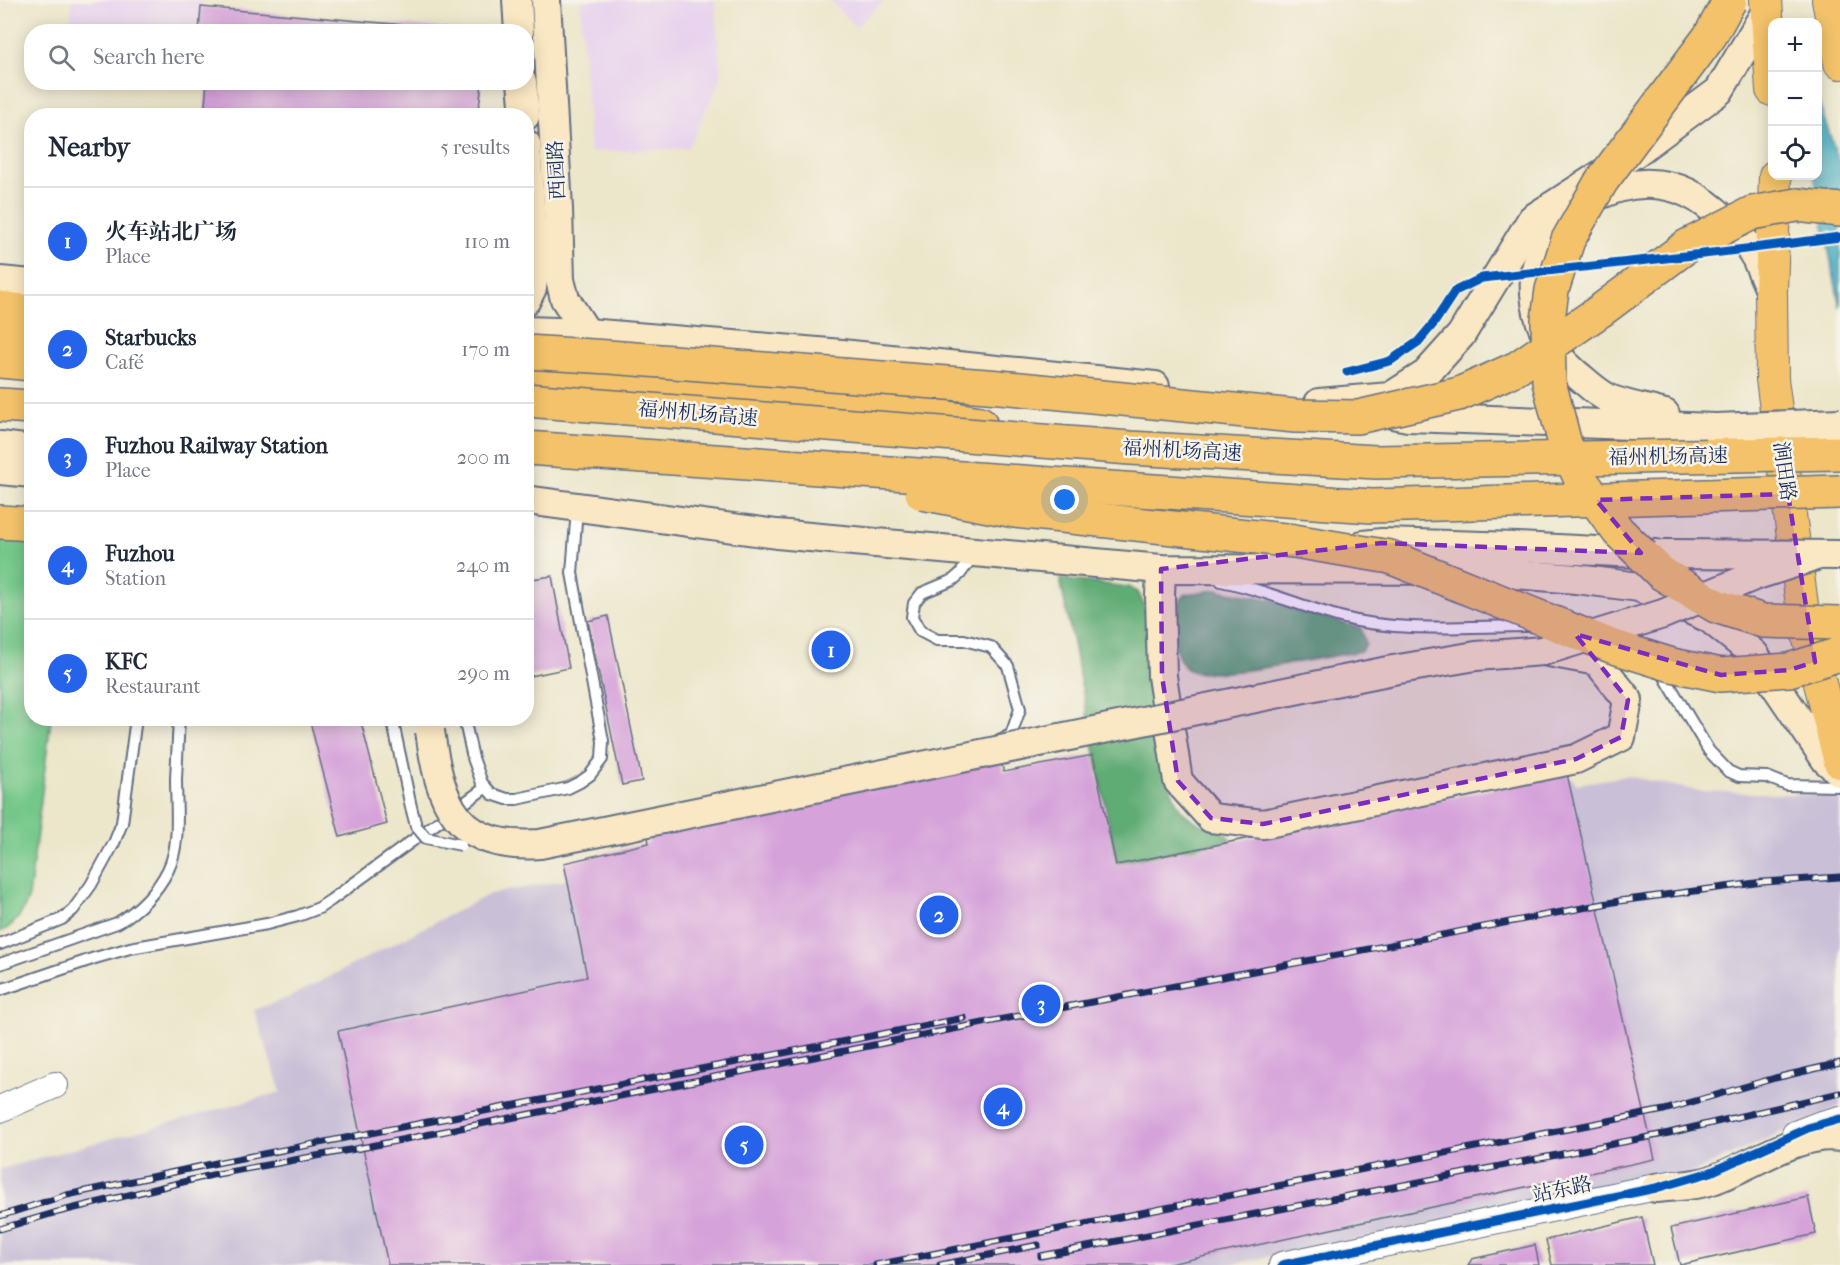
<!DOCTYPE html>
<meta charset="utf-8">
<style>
:root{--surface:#fff;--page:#f6f6f7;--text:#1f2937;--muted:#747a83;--line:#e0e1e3;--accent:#2563eb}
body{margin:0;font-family:"IM FELL French Canon","Noto Serif SC",serif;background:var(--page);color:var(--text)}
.controls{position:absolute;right:18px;top:18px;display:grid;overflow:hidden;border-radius:12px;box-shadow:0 3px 15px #0003}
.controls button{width:54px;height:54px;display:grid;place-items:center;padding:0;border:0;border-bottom:2px solid var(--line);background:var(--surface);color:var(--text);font:30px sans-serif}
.you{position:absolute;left:1065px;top:500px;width:21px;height:21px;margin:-15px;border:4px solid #fff;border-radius:50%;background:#1a73e8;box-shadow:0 0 0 9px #1a73e833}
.badge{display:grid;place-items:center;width:39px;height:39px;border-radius:50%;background:var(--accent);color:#fff;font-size:20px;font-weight:700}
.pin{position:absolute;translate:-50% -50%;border:3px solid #fff;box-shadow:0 2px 6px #0006}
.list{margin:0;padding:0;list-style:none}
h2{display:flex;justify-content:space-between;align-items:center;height:78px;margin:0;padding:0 24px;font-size:26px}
h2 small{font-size:20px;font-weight:400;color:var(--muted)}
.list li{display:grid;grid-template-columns:39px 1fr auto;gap:18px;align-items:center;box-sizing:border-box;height:108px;padding:0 24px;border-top:2px solid var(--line)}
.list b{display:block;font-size:22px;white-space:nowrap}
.list p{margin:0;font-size:20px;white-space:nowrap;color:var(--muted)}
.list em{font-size:20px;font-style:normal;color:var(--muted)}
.icon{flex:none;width:33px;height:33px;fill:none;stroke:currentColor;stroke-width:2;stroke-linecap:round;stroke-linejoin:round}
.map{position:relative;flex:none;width:1840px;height:1265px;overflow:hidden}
.search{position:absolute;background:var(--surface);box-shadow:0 3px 15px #0003;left:24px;top:24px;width:510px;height:66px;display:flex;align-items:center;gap:15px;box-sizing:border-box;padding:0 21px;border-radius:24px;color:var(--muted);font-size:22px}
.panel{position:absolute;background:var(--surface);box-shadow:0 3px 15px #0003;left:24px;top:108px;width:510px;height:618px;border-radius:24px}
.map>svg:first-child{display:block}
.built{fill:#e8d2ee}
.industrial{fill:#c9bfd7}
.green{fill:#75c789;stroke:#487b74;stroke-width:1.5}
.forest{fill:#60ac75;stroke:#3e6e6a;stroke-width:1.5}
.water{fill:#3ea9bd;stroke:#2c6c8e;stroke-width:1.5}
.building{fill:#d6a2da}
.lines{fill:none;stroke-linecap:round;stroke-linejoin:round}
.service-casing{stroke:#646f84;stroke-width:14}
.tertiary-casing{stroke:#646f84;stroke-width:28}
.secondary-casing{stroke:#646f84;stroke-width:32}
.primary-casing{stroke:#646f84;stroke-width:34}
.motorway-casing{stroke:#646f84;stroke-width:36}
.service{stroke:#fff;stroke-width:10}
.tertiary{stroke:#fff;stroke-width:26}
.secondary{stroke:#fae7c3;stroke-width:28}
.primary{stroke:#f3c26a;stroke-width:32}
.motorway{stroke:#f3c26a;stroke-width:33}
.rail-casing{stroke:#1b2f5e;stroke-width:7}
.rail{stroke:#f7f3e8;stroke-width:4.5;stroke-dasharray:14;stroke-linecap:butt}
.service-bridge-casing{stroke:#646f84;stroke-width:14;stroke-linecap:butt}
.secondary-bridge-casing{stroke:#646f84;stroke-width:32;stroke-linecap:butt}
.motorway-bridge-casing{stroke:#646f84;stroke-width:36;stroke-linecap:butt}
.service-bridge{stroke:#fff;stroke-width:10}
.secondary-bridge{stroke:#fae7c3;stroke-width:28}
.motorway-bridge{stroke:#f3c26a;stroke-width:33}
.cycleway-casing{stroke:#f7f3e8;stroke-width:13}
.cycleway{stroke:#0057b8;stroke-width:9}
.marked{fill:#7b2cbf;fill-opacity:0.2;stroke:#7b2cbf;stroke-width:4.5;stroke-dasharray:12 8;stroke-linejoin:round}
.labels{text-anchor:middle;stroke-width:5;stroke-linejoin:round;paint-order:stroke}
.street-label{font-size:20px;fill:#1b2f5e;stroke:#f7f3e8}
</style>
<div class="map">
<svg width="1840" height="1265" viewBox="0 0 1840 1265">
<rect width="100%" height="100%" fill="#f7f3e8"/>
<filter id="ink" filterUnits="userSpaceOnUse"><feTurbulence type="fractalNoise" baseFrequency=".0167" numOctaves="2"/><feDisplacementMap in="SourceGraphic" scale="12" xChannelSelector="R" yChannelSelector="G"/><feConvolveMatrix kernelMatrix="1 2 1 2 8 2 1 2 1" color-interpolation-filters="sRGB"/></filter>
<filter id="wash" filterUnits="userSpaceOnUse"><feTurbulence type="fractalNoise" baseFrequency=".008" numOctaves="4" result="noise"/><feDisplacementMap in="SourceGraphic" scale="24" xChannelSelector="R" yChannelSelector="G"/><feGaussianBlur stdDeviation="1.35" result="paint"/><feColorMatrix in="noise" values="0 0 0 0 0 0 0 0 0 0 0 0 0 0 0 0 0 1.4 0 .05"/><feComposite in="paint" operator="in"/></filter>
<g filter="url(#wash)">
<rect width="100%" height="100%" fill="#ece6ca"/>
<g class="built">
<polygon points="72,0 202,0 199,31 70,32"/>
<polygon points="580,0 715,0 721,78 688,148 590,152"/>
<polygon points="829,0 884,0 856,27"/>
</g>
<polygon class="industrial" points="998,754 1004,772 1093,755 1116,865 1567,774 1577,784 1627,776 1698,791 1840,796 1840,1106 1691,1173 1227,1265 0,1265 0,1169 281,1092 254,1010 288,998 490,894 566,880 564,863 649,843"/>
<path class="green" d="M0,534l31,3 1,181 19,1 -22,177c-5,16 -13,29 -29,36z"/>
<g class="forest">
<path d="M1060,579l69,8 9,5 6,12 26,182c3,7 6,16 10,22 11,15 31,20 47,26l3,6 -113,23z"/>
<path d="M1217,590l57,10 17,8 70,20 5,16 -5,7c-30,5 -151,30 -172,19 -9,-5 -12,-18 -15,-27 -7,-25 -5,-31 12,-49z"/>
</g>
<polygon class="water" points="1818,101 1840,164 1840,307 1814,176 1818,176"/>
<g id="blocks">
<g class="building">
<polygon points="201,7 461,30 461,32 199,32"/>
<polygon points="207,82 482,82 478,116 204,116"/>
<polygon points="552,576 569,668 526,677 526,580"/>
<polygon points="608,616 642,781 622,785 588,621"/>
<polygon points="309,718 360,718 387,824 340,837"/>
<polygon points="998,754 1004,772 1093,755 1116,865 1567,774 1655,1159 1165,1265 388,1265 338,1031 587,977 564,863 649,843 645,819"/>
<polygon points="1808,1197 1816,1234 1680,1265 1671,1228"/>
<polygon points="1642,1217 1653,1265 1552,1265 1546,1240"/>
<polygon points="1535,1245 1539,1265 1468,1265 1472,1259"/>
</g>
</g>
</g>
<g filter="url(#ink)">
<use href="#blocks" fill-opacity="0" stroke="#646f84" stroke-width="1.5"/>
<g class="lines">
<g class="service-casing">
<g id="service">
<polyline points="973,556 960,574 953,580 922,593 914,603 912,617 920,631 937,640 964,640 991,647 1008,666 1020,709 1011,735 999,740"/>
<path d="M1221,581c41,8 79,25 119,36 58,16 129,9 189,9"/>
<polyline points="1660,669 1709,751 1728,771 1739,776 1767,777 1787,785 1840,786"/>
<polyline points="392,718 411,807"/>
<polyline points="464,718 473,758 482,783 492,794 507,799 517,799 568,788 580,782 590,775 602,759 603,741 572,573 577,509"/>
<polyline points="0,944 62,919 73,910 91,885 114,843 122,823 136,718"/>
<path d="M0,964l117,-41c21,-12 40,-31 51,-53 13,-26 8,-63 8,-91 1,-20 2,-40 3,-61"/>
<polyline points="0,990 95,958 130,948 267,924 298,916 319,908 331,900 485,788"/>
</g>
</g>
<g class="tertiary-casing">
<g id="tertiary">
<polyline points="0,1109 55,1085"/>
<polyline points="1795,1134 1818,1125 1840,1119"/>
<polyline points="1282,1265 1675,1183"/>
</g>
</g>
<g class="secondary-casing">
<g id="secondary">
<polyline points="517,0 519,32"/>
<polyline points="546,0 558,209 560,280 565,299 587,333"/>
<polyline points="522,82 525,116"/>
<polyline points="526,144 534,269 532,288 526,300"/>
<polyline points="0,281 32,284"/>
<polyline points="526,331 587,333 842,354 1155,386"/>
<polyline points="1319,403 1390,397 1426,374 1461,335 1532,219 1635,153 1719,91 1767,10"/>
<polyline points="1392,414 1408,417 1716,428"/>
<path d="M1665,414c-18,-5 -36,-8 -53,-14 -13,-5 -26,-18 -37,-27 -15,-12 -23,-25 -31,-43 -9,-19 -13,-51 -5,-71 21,-57 92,-93 149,-66 24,11 55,42 68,65 5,11 10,23 15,34"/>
<polyline points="0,446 32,450"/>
<polyline points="0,470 32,473"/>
<polyline points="526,500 777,534 1161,569 1465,570 1576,579 1639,587 1709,618 1754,654 1826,760 1840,772"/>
<polyline points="1363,545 1382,543 1518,547 1656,554"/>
<polyline points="1161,569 1160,596 1162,676 1178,781 1211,818 1263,824 1576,759 1621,737 1628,700 1597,661 1543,651"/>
<path d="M1656,1188c19,-2 39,-2 56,-8 38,-13 88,-50 128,-43"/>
</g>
</g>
<g class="primary-casing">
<g id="primary">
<polyline points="1766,0 1772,90"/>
<polyline points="1828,0 1840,63"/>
<polyline points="1775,176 1771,292 1772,379 1804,620 1840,762"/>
</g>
</g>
<g class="motorway-casing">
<g id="motorway">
<polyline points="1833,0 1840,16"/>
<polyline points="1797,205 1840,210"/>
<polyline points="0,308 32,312"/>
<polyline points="0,338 32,341"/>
<polyline points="0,361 32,364"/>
<polyline points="526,379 808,395 980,423"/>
<polyline points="0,405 32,407"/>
<polyline points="0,522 32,524"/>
</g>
</g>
<use href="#service" class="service"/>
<use href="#tertiary" class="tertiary"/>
<use href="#secondary" class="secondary"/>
<use href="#primary" class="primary"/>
<use href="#motorway" class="motorway"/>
<g class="rail-casing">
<g id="rail">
<polyline points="0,1216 67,1195 221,1162 964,1018"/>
<polyline points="0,1229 54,1213 212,1175 366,1147 993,1021 1619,901 1763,882 1840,877"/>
<polyline points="1041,1256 1669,1133 1840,1093"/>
<polyline points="876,1265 1664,1110 1775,1078 1840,1063"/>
<polyline points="940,1265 1038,1245"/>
</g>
</g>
<use href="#rail" class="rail"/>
<g class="service-bridge-casing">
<polyline id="service-bridge" points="411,807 416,826 426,838 461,845"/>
</g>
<g class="secondary-bridge-casing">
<g id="secondary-bridge">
<polyline points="1716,428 1840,423"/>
<polyline points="1664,554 1840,555"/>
<path d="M430,731c10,73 26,119 110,113l853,-174 83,-14 67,-5 120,-37 91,-38 62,-20"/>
</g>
</g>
<g class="motorway-bridge-casing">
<g id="motorway-bridge">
<polyline points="1730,0 1710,36 1601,182 1568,240 1552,290 1548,320 1549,382 1565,444 1581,480 1618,531 1661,573 1716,606 1763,621 1840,623"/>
<polyline points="526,352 609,357 1000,387 1295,416 1358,417 1459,394 1517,368 1600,311 1687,246 1752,213 1797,205"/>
<polyline points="526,400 1130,448 1376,462 1840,453"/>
<polyline points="526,448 1372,506 1840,492"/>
<polyline points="922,493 1015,511 1294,541 1390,557 1611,646 1672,665 1721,675 1789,670 1840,654"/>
</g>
</g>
<use href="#service-bridge" class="service-bridge"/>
<use href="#secondary-bridge" class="secondary-bridge"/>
<use href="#motorway-bridge" class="motorway-bridge"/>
<g class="cycleway-casing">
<g id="cycleway">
<polyline points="1347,372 1390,361 1418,342 1434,323 1455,291 1482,278 1721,252 1840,237"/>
<polyline points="1282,1265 1656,1188 1711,1172 1808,1128 1840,1119"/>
</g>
</g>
<use href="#cycleway" class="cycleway"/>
</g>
</g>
<path class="marked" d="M1788,494l27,168 -26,8 -68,5 -146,-41 53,66 -7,37 -45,22 -313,65 -52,-6 -33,-37 -16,-105 -1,-107 221,-26 259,10 -45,-53z"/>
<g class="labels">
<g class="street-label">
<text transform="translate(556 170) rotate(-93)" y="7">西园路</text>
<text transform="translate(698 413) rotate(5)" y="7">福州机场高速</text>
<text transform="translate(1182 450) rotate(3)" y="7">福州机场高速</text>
<text transform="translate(1668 456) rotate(-1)" y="7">福州机场高速</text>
<text transform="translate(1785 471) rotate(82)" y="7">涧田路</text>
<text transform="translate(1562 1189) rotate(-12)" y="7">站东路</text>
</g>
</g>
</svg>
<div class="controls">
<button>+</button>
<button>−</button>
<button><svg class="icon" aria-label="locate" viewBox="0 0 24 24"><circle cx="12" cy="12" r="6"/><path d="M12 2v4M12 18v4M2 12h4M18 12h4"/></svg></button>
</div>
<div class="you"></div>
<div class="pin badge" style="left:831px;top:650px">1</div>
<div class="pin badge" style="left:939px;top:915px">2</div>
<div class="pin badge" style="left:1041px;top:1004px">3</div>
<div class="pin badge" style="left:1003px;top:1107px">4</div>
<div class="pin badge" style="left:744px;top:1145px">5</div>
<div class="search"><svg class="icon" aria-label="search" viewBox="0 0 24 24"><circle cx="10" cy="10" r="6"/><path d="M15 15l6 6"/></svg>Search here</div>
<section class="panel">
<h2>Nearby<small>5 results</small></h2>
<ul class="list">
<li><span class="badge">1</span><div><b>火车站北广场</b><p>Place</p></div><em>110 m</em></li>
<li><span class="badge">2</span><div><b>Starbucks</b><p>Café</p></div><em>170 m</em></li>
<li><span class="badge">3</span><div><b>Fuzhou Railway Station</b><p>Place</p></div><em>200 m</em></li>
<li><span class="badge">4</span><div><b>Fuzhou</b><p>Station</p></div><em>240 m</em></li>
<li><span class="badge">5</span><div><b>KFC</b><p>Restaurant</p></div><em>290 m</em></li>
</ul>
</section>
</div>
